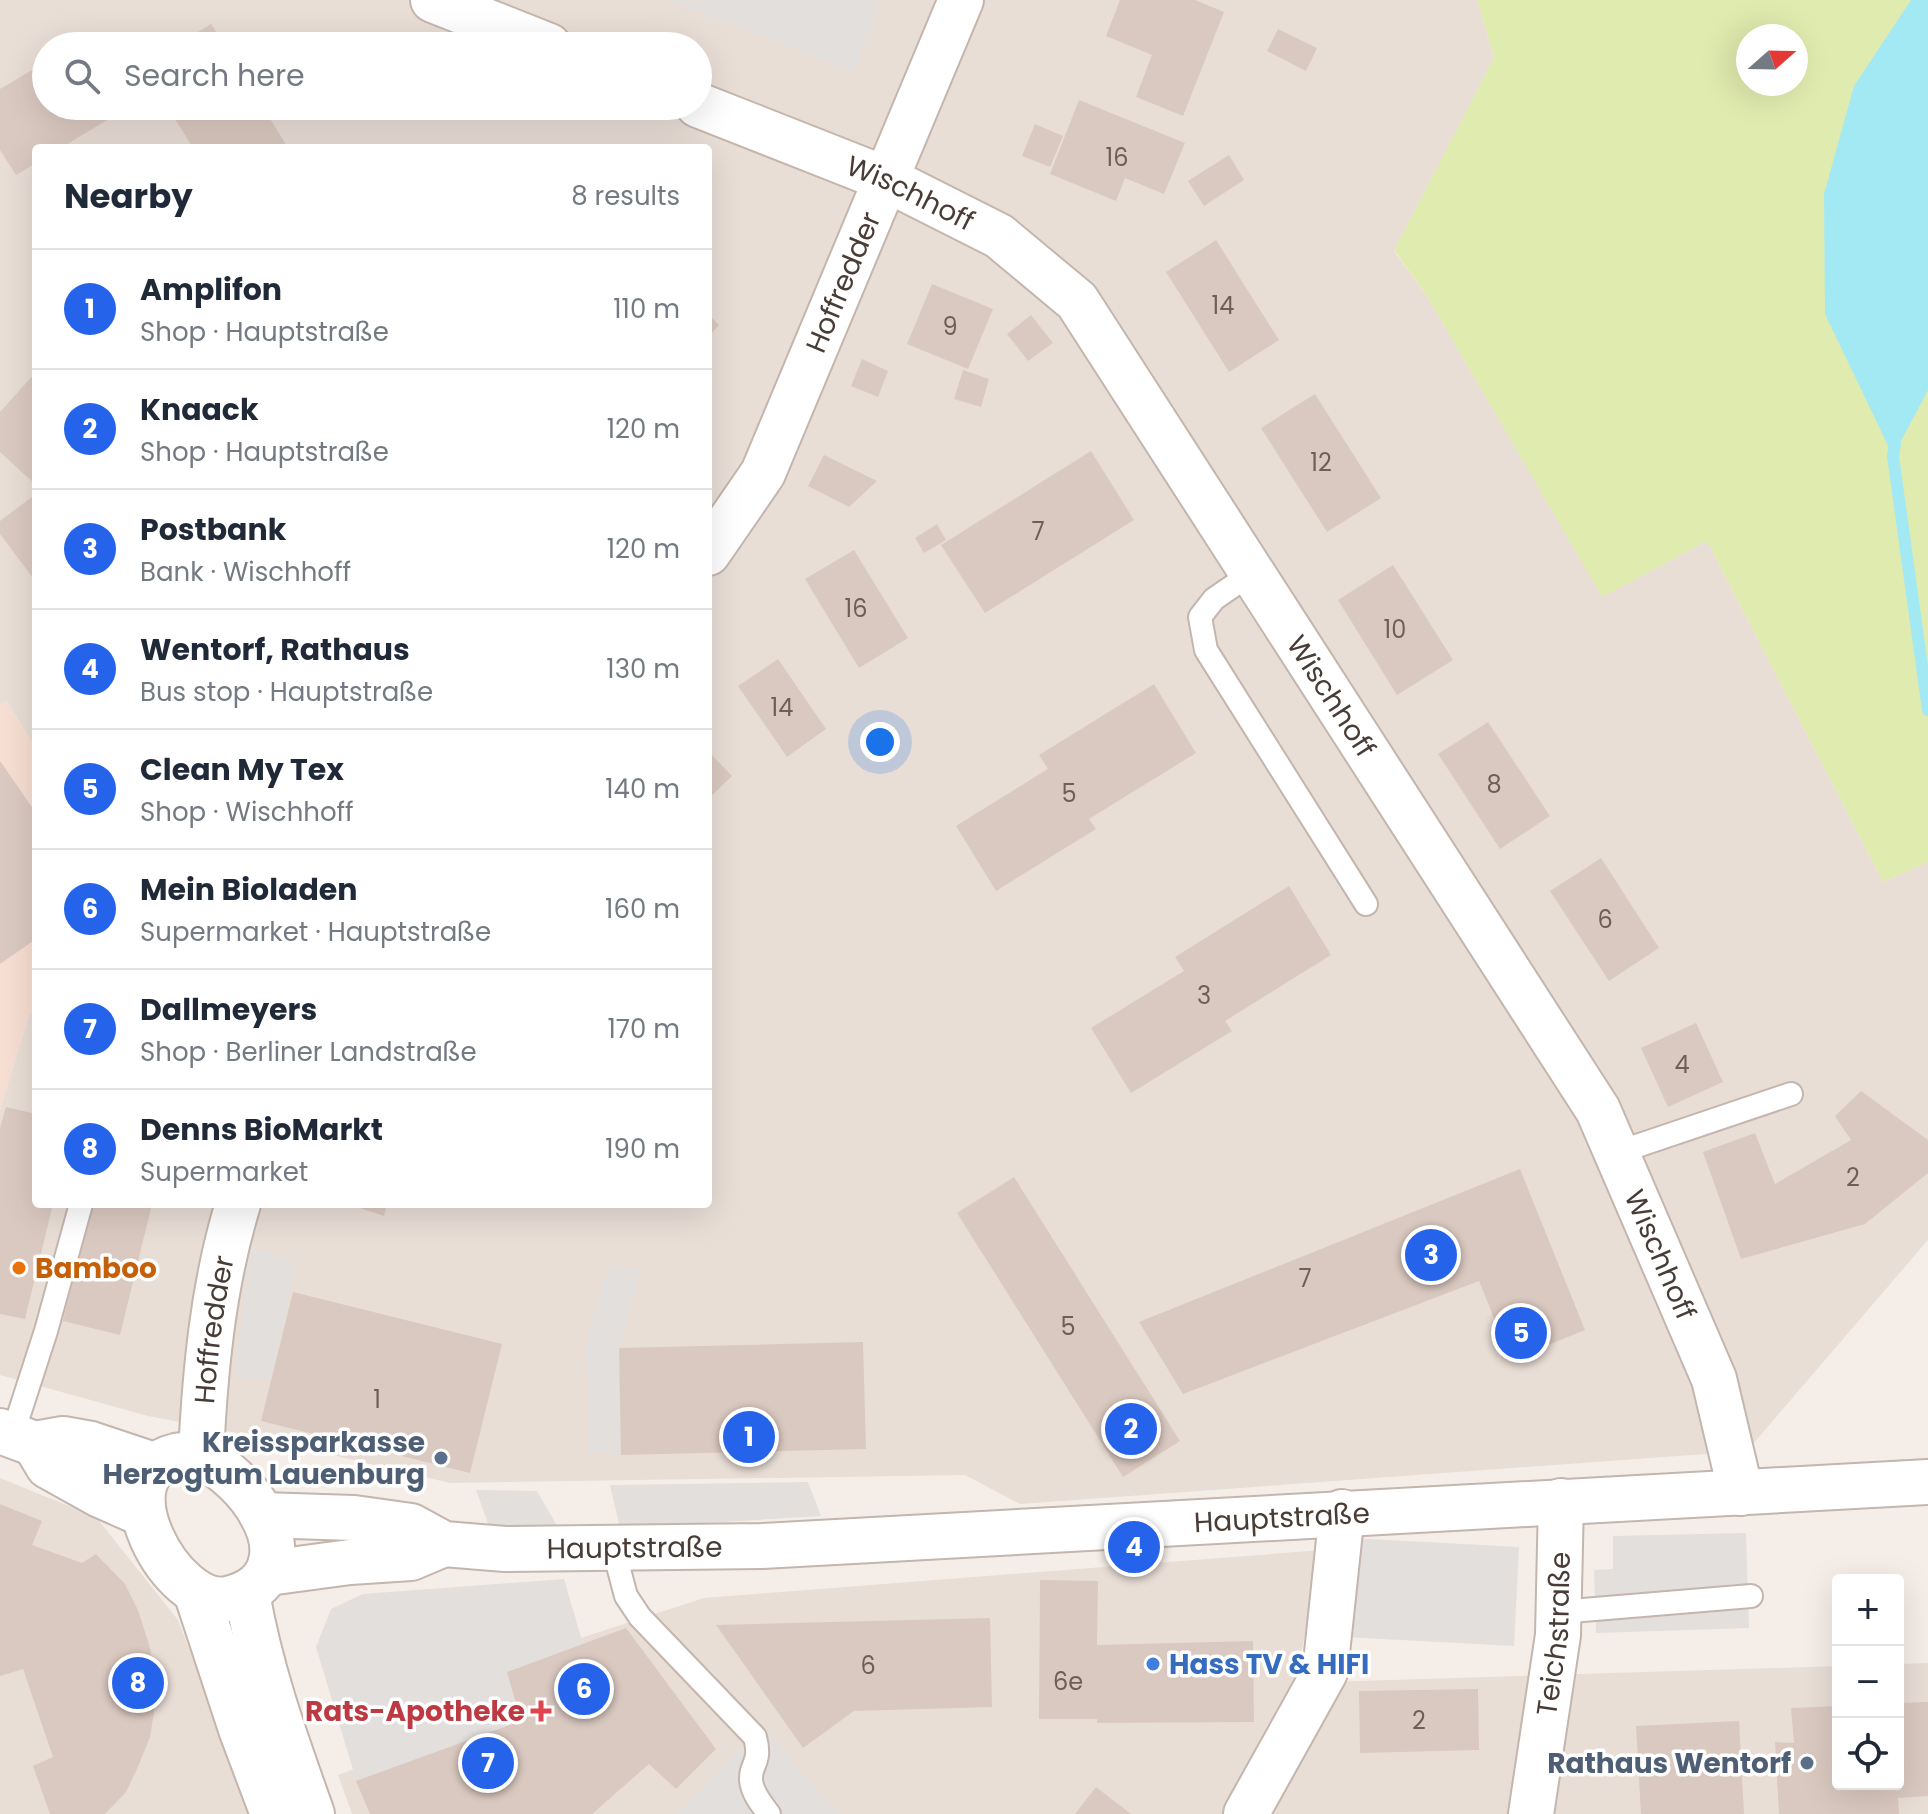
<!DOCTYPE html>
<meta charset="utf-8">
<style>
:root{--surface:#fff;--page:#f2f2f3;--text:#1f2937;--muted:#747a83;--line:#e0e1e3;--accent:#2563eb}
body{margin:0;font-family:Poppins,sans-serif;background:var(--page);color:var(--text)}
.controls{position:absolute;right:24px;bottom:24px;display:grid;overflow:hidden;border-radius:8px;box-shadow:0 8px 32px #0002}
.controls button{width:72px;height:72px;display:grid;place-items:center;padding:0;border:0;border-bottom:2px solid var(--line);background:var(--surface);color:var(--text);font:40px sans-serif}
.compass{position:absolute;left:1736px;top:24px;width:72px;height:72px;border-radius:50%;background:var(--surface);box-shadow:0 8px 32px #0002;rotate:70deg}
.you{position:absolute;left:880px;top:742px;width:28px;height:28px;margin:-20px;border:6px solid #fff;border-radius:50%;background:#1a73e8;box-shadow:0 0 0 12px #1a73e833}
.badge{display:grid;place-items:center;width:52px;height:52px;border-radius:50%;background:var(--accent);color:#fff;font-size:26px;font-weight:700}
.pin{position:absolute;translate:-50% -50%;border:4px solid #fff;box-shadow:0 2px 8px #0006}
.list{margin:0;padding:0;list-style:none}
h2{display:flex;justify-content:space-between;align-items:center;height:104px;margin:0;padding:0 32px;font-size:34px}
h2 small{font-size:26px;font-weight:400;color:var(--muted)}
.list li{display:grid;grid-template-columns:52px 1fr auto;gap:24px;align-items:center;box-sizing:border-box;height:120px;padding:0 32px;border-top:2px solid var(--line)}
.list b{display:block;font-size:30px;white-space:nowrap}
.list p{margin:0;font-size:26px;white-space:nowrap;color:var(--muted)}
.list em{font-size:26px;font-style:normal;color:var(--muted)}
.icon{flex:none;width:44px;height:44px;fill:none;stroke:currentColor;stroke-width:2;stroke-linecap:round;stroke-linejoin:round}
.map{position:relative;flex:none;width:1928px;height:1814px;overflow:hidden}
.search{position:absolute;background:var(--surface);box-shadow:0 8px 32px #0002;left:32px;top:32px;width:680px;height:88px;display:flex;align-items:center;gap:20px;box-sizing:border-box;padding:0 28px;border-radius:44px;color:var(--muted);font-size:30px}
.panel{position:absolute;background:var(--surface);box-shadow:0 8px 32px #0002;left:32px;top:144px;width:680px;height:1064px;border-radius:8px}
.map>svg:first-child{display:block}
.residential{fill:#e9ded6;fill-rule:evenodd}
.commercial{fill:#f7ded2}
.green{fill:#e0ebaf;fill-rule:evenodd}
.parking{fill:#e3dfdd}
.water{fill:#a2e9f4}
.lines{fill:none;stroke-linecap:round;stroke-linejoin:round}
.stream{stroke:#a2e9f4;stroke-width:12}
.building{fill:#dac9c0}
.lane-casing{stroke:#c4b5ad;stroke-width:26}
.street-casing{stroke:#c4b5ad;stroke-width:48}
.lane{stroke:#fff;stroke-width:22}
.street{stroke:#fff;stroke-width:44}
.food-dot{fill:#e8710a;stroke:#fff;stroke-width:3}
.service-dot{fill:#5c6f8a;stroke:#fff;stroke-width:3}
.shop-dot{fill:#3f7fe0;stroke:#fff;stroke-width:3}
.health-dot{fill:#e0444e;stroke:#fff;stroke-width:3}
.labels{text-anchor:middle;stroke-width:7;stroke-linejoin:round;paint-order:stroke}
.number-label{font-size:24px;fill:#6d5f58}
.street-label{font-size:28px;fill:#493c36;stroke:#fff}
.food-label{font-size:28px;font-weight:bold;fill:#c56008;stroke:#fff;text-anchor:start}
.service-label{font-size:28px;font-weight:bold;fill:#4e5e75;stroke:#fff;text-anchor:end}
.shop-label{font-size:28px;font-weight:bold;fill:#366cbe;stroke:#fff;text-anchor:start}
.health-label{font-size:28px;font-weight:bold;fill:#be3a42;stroke:#fff;text-anchor:end}
</style>
<div class="map">
<svg width="1928" height="1814" viewBox="0 0 1928 1814">
<rect width="100%" height="100%" fill="#f5eee8"/>
<g class="residential">
<path d="M0,0h1477l17,58 -100,193 33,45 175,300 105,-55 176,341 45,-20v378l-181,211 -727,53 -55,-29 -515,8 -193,-46 -109,-21 -148,-41v-265l29,-95 7,-5v194h672v-1056h-672v600l-30,-47 -6,3zM46,46h652v60h-652z"/>
<polygon points="0,1478 96,1517 178,1620 252,1814 0,1814"/>
<polygon points="1322,1550 1295,1683 1838,1666 1838,1784 1898,1784 1898,1664 1928,1663 1928,1814 352,1814 338,1775 502,1713 491,1667 704,1598"/>
</g>
<polygon class="commercial" points="5,700 36,748 36,1010 29,1015 0,1110 0,704"/>
<path class="green" d="M1477,0h451v862l-45,20 -176,-341 -105,56 -175,-301 -33,-46 100,-192zM1748,36h48v48h-48z"/>
<g class="parking">
<polygon points="668,0 881,0 854,72"/>
<polygon points="252,1247 297,1263 271,1379 234,1378"/>
<polygon points="609,1264 641,1270 619,1348 621,1455 588,1451 586,1341"/>
<polygon points="808,1482 821,1516 620,1528 610,1485"/>
<polygon points="476,1490 537,1491 559,1529 491,1532"/>
<polygon points="1746,1533 1749,1628 1596,1633 1594,1570 1613,1569 1613,1536"/>
<polygon points="1350,1538 1519,1547 1514,1646 1345,1637"/>
<polygon points="564,1579 583,1644 507,1672 521,1721 357,1783 316,1647 331,1609 363,1594"/>
<polygon points="761,1725 839,1814 677,1814"/>
</g>
<polygon class="water" points="1911,0 1928,0 1928,390 1893,456 1825,314 1824,194 1854,86"/>
<g class="lines">
<polyline class="stream" points="1895,444 1893,456 1928,710"/>
</g>
<g class="building">
<polygon points="1120,0 1195,0 1224,12 1183,116 1136,97 1152,55 1106,36"/>
<polygon points="211,24 225,46 175,46"/>
<polygon points="1278,29 1317,48 1306,71 1267,51"/>
<polygon points="46,62 46,106 130,106 61,148 36,148 36,163 16,175 0,150 0,89"/>
<polygon points="1079,100 1185,143 1164,194 1125,178 1116,201 1050,174"/>
<polygon points="167,106 262,106 287,146 193,148"/>
<polygon points="1035,124 1063,136 1050,167 1022,156"/>
<polygon points="1229,155 1244,180 1204,206 1188,181"/>
<polygon points="1216,240 1279,340 1229,372 1166,272"/>
<polygon points="932,284 993,309 968,369 907,344"/>
<polygon points="708,314 719,325 708,337"/>
<polygon points="1031,315 1053,343 1028,361 1007,334"/>
<polygon points="862,359 888,371 878,397 851,386"/>
<polygon points="963,370 989,379 981,407 954,399"/>
<polygon points="36,372 36,485 0,452 0,412"/>
<polygon points="1315,394 1381,498 1327,532 1261,428"/>
<polygon points="1091,451 1134,520 985,613 941,545"/>
<polygon points="824,455 877,481 849,507 808,486"/>
<polygon points="36,494 36,582 0,534 0,521"/>
<polygon points="937,524 946,540 924,553 915,538"/>
<polygon points="854,550 908,638 859,668 805,579"/>
<polygon points="1393,565 1453,660 1397,695 1338,600"/>
<polygon points="778,659 826,729 787,757 738,686"/>
<polygon points="1154,684 1196,753 1089,819 1096,829 996,891 956,826 1048,769 1039,755"/>
<polygon points="1488,722 1550,816 1500,849 1438,754"/>
<polygon points="708,751 732,776 708,799"/>
<polygon points="0,761 36,813 36,939 0,964"/>
<polygon points="1601,858 1659,948 1609,981 1550,891"/>
<polygon points="1289,886 1331,955 1225,1021 1232,1031 1131,1093 1091,1028 1184,971 1175,957"/>
<polygon points="1696,1023 1723,1082 1668,1107 1641,1048"/>
<polygon points="1861,1091 1928,1140 1928,1173 1865,1224 1741,1259 1703,1152 1755,1133 1775,1184 1851,1140 1835,1116"/>
<polygon points="6,1107 36,1114 36,1204 53,1204 25,1319 0,1314 0,1128"/>
<polygon points="1520,1169 1585,1330 1511,1360 1479,1281 1183,1394 1139,1322"/>
<polygon points="1014,1177 1180,1441 1123,1477 957,1213"/>
<polygon points="91,1204 152,1204 120,1335 63,1321"/>
<polygon points="348,1204 387,1204 384,1216"/>
<polygon points="293,1292 502,1344 470,1473 261,1421"/>
<polygon points="863,1342 866,1449 621,1455 619,1348"/>
<polygon points="0,1504 42,1521 32,1545 82,1563 96,1554 125,1584 138,1610 150,1648 157,1694 150,1737 137,1769 126,1792 105,1814 50,1814 33,1766 53,1757 23,1669 0,1676"/>
<polygon points="1040,1580 1098,1581 1097,1645 1253,1641 1254,1722 1097,1723 1097,1719 1039,1719"/>
<polygon points="990,1618 992,1707 854,1711 803,1748 716,1625"/>
<polygon points="626,1628 716,1749 676,1789 649,1764 592,1814 370,1814 356,1781 521,1721 507,1672"/>
<polygon points="1478,1689 1479,1750 1360,1753 1359,1691"/>
<polygon points="1928,1702 1928,1796 1898,1798 1899,1814 1779,1814 1775,1742 1794,1743 1791,1708 1838,1706 1838,1784 1898,1784 1898,1703"/>
<polygon points="1739,1721 1744,1814 1641,1814 1636,1726"/>
<polygon points="1096,1787 1131,1814 1075,1814"/>
</g>
<g class="lines">
<g class="lane-casing">
<g id="lane">
<polyline points="1252,573 1214,599 1200,617 1206,650 1366,904"/>
<polyline points="1616,1153 1791,1094"/>
<polyline points="12,1436 46,1331 81,1204"/>
<path d="M613,1547l13,49 14,21 115,120c7,27 -5,26 -4,43 1,13 11,25 18,34"/>
<polyline points="1559,1612 1751,1596"/>
</g>
</g>
<g class="street-casing">
<g id="street">
<polyline points="433,0 549,46"/>
<path id="s1" d="M698,105l188,74 113,57 78,65 521,809 116,269 27,114"/>
<path id="s2" d="M708,553l55,-80 198,-473"/>
<polyline points="0,1431 35,1444 63,1439 91,1444 157,1466"/>
<polyline points="35,1444 48,1466 100,1495 143,1514"/>
<path d="M201,1455c24,14 48,35 61,60 21,38 10,75 -35,84 -55,10 -128,-125 -51,-143 7,-2 17,0 25,-1z"/>
<path id="s3" d="M201,1455c4,-84 12,-170 37,-251"/>
<path id="s4" d="M262,1515l92,3 57,8 33,18 61,5 257,-3 1166,-64"/>
<polyline points="268,1573 350,1562 411,1558 444,1544"/>
<polyline points="196,1592 241,1729 273,1814"/>
<path d="M247,1593c13,77 39,148 65,221"/>
<polyline points="1246,1814 1325,1672 1342,1512"/>
<path id="s5" d="M1531,1814l27,-179 3,-134"/>
</g>
</g>
<use href="#lane" class="lane"/>
<use href="#street" class="street"/>
</g>
<circle class="food-dot" cx="19" cy="1268" r="8"/>
<g class="service-dot">
<circle cx="441" cy="1458" r="8"/>
<circle cx="1807" cy="1763" r="8"/>
</g>
<circle class="shop-dot" cx="1153" cy="1664" r="8"/>
<path class="health-dot" d="M537 1699h8v8h8v8h-8v8h-8v-8h-8v-8h8z"/>
<g class="labels">
<g class="number-label">
<text x="1117" y="166">16</text>
<text x="1223" y="314">14</text>
<text x="950" y="335">9</text>
<text x="1321" y="471">12</text>
<text x="1038" y="540">7</text>
<text x="856" y="617">16</text>
<text x="1395" y="638">10</text>
<text x="782" y="716">14</text>
<text x="1494" y="793">8</text>
<text x="1069" y="802">5</text>
<text x="1605" y="928">6</text>
<text x="1204" y="1004">3</text>
<text x="1682" y="1073">4</text>
<text x="1853" y="1186">2</text>
<text x="1305" y="1287">7</text>
<text x="1068" y="1335">5</text>
<text x="377" y="1408">1</text>
<text x="868" y="1674">6</text>
<text x="1068" y="1690">6e</text>
<text x="1419" y="1729">2</text>
</g>
<g class="street-label">
<text dy="10" stroke="none"><textPath href="#s1" startOffset="230">Wischhoff</textPath></text>
<text dy="10" stroke="none"><textPath href="#s2" startOffset="304">Hoffredder</textPath></text>
<text dy="10" stroke="none"><textPath href="#s1" startOffset="900">Wischhoff</textPath></text>
<text dy="10" stroke="none"><textPath href="#s1" startOffset="1550">Wischhoff</textPath></text>
<text dy="10" stroke="none"><textPath href="#s3" startOffset="126">Hoffredder</textPath></text>
<text dy="10" stroke="none"><textPath href="#s4" startOffset="1026">Hauptstraße</textPath></text>
<text dy="10" stroke="none"><textPath href="#s4" startOffset="378">Hauptstraße</textPath></text>
<text dy="10" stroke="none"><textPath href="#s5" startOffset="182">Teichstraße</textPath></text>
</g>
<g class="food-label">
<text x="35" y="1278">Bamboo</text>
</g>
<g class="service-label">
<text x="425" y="1452">Kreissparkasse<tspan x="425" dy="32">Herzogtum Lauenburg</tspan></text>
<text x="1791" y="1773">Rathaus Wentorf</text>
</g>
<g class="shop-label">
<text x="1169" y="1674">Hass TV &amp; HIFI</text>
</g>
<g class="health-label">
<text x="525" y="1721">Rats-Apotheke</text>
</g>
</g>
</svg>
<div class="controls">
<button>+</button>
<button>−</button>
<button><svg class="icon" aria-label="locate" viewBox="0 0 24 24"><circle cx="12" cy="12" r="6"/><path d="M12 2v4M12 18v4M2 12h4M18 12h4"/></svg></button>
</div>
<svg class="compass" viewBox="-18 -18 36 36"><path d="M0-13l5 13h-10z" fill="#e53935"/><path d="M0 13l5-13h-10z" fill="#747a83"/></svg>
<div class="you"></div>
<div class="pin badge" style="left:749px;top:1437px">1</div>
<div class="pin badge" style="left:1131px;top:1429px">2</div>
<div class="pin badge" style="left:1431px;top:1255px">3</div>
<div class="pin badge" style="left:1134px;top:1547px">4</div>
<div class="pin badge" style="left:1521px;top:1333px">5</div>
<div class="pin badge" style="left:584px;top:1689px">6</div>
<div class="pin badge" style="left:488px;top:1763px">7</div>
<div class="pin badge" style="left:138px;top:1683px">8</div>
<div class="search"><svg class="icon" aria-label="search" viewBox="0 0 24 24"><circle cx="10" cy="10" r="6"/><path d="M15 15l6 6"/></svg>Search here</div>
<section class="panel">
<h2>Nearby<small>8 results</small></h2>
<ul class="list">
<li><span class="badge">1</span><div><b>Amplifon</b><p>Shop · Hauptstraße</p></div><em>110 m</em></li>
<li><span class="badge">2</span><div><b>Knaack</b><p>Shop · Hauptstraße</p></div><em>120 m</em></li>
<li><span class="badge">3</span><div><b>Postbank</b><p>Bank · Wischhoff</p></div><em>120 m</em></li>
<li><span class="badge">4</span><div><b>Wentorf, Rathaus</b><p>Bus stop · Hauptstraße</p></div><em>130 m</em></li>
<li><span class="badge">5</span><div><b>Clean My Tex</b><p>Shop · Wischhoff</p></div><em>140 m</em></li>
<li><span class="badge">6</span><div><b>Mein Bioladen</b><p>Supermarket · Hauptstraße</p></div><em>160 m</em></li>
<li><span class="badge">7</span><div><b>Dallmeyers</b><p>Shop · Berliner Landstraße</p></div><em>170 m</em></li>
<li><span class="badge">8</span><div><b>Denns BioMarkt</b><p>Supermarket</p></div><em>190 m</em></li>
</ul>
</section>
</div>
